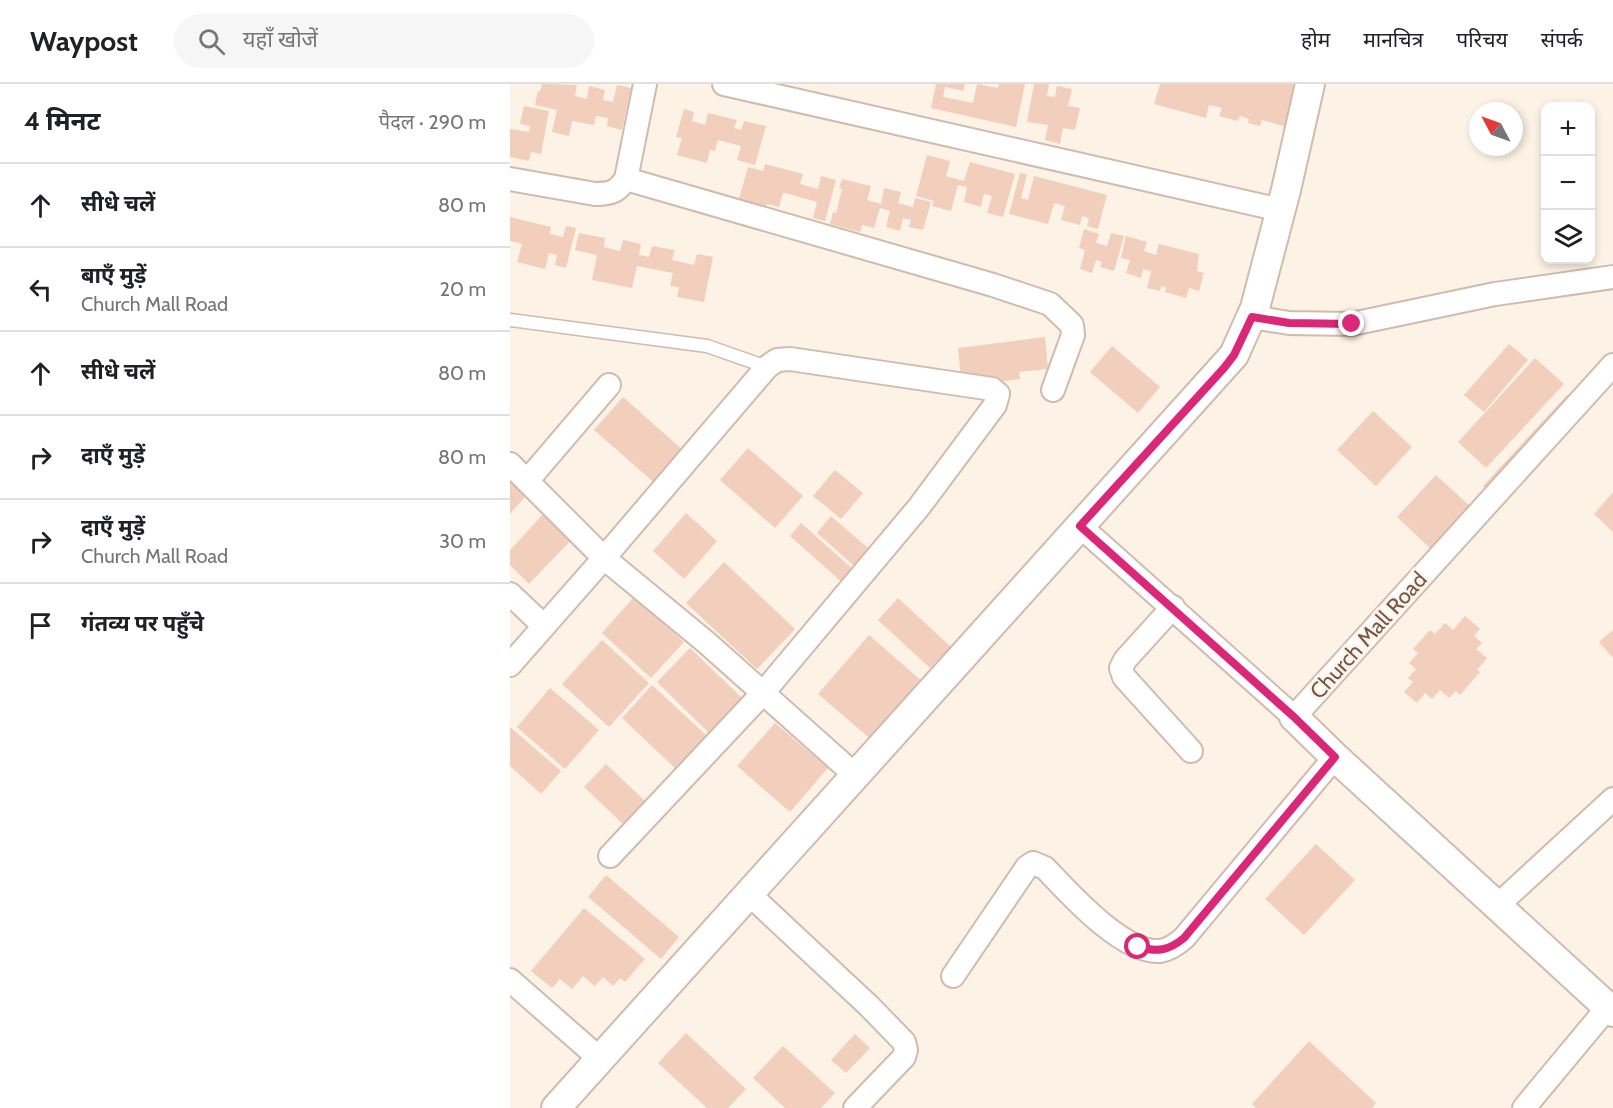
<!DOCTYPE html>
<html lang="hi">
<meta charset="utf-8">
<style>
:root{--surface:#fff;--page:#f6f6f6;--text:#202124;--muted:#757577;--line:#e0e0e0}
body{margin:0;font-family:Cabin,"Noto Sans Devanagari",sans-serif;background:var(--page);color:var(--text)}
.controls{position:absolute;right:18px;top:18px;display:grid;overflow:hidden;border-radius:12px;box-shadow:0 3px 9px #0003}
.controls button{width:54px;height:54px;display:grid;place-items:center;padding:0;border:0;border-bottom:2px solid var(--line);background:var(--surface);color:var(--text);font:30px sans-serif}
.compass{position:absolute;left:959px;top:18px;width:54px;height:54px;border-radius:50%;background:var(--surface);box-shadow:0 3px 9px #0003;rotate:311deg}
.stop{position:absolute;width:18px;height:18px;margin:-14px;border:4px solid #db2777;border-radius:50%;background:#fff}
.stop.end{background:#db2777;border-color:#fff;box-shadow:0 2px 6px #0008}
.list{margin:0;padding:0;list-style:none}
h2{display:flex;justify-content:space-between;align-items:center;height:78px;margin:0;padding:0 24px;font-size:26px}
h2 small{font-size:20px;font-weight:400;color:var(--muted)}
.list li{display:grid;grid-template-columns:39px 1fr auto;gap:18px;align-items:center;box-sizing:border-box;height:84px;padding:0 24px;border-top:2px solid var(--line)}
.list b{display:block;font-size:22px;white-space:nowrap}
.list p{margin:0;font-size:20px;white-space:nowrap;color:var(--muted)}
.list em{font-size:20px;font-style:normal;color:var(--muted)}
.icon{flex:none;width:33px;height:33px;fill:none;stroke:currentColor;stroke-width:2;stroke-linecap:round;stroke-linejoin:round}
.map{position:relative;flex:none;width:1103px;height:1024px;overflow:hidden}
header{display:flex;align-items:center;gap:36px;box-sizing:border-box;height:84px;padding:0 30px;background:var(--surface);border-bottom:2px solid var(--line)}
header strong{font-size:28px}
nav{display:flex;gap:33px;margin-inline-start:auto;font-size:21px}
.search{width:420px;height:54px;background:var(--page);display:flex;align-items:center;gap:15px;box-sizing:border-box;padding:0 21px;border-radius:33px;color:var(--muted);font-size:22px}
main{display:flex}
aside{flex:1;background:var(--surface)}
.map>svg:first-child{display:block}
.building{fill:#f2cebc}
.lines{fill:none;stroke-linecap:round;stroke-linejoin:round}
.service-casing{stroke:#d0bbae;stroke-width:15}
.minor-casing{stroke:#d0bbae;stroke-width:26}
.tertiary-casing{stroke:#d0bbae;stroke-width:32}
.service{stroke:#fff;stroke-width:12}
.minor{stroke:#fff;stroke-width:22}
.tertiary{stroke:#fff;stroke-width:28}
.route{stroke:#db2777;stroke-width:8}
.labels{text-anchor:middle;stroke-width:6;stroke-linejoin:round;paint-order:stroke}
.street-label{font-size:22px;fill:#75574a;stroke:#fff6eb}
</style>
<header>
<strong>Waypost</strong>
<div class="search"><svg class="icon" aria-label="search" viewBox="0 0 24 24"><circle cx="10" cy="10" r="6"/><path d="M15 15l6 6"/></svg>यहाँ खोजें</div>
<nav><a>होम</a><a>मानचित्र</a><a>परिचय</a><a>संपर्क</a></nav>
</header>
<main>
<aside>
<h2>4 मिनट<small>पैदल · 290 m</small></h2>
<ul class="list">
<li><svg class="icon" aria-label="ahead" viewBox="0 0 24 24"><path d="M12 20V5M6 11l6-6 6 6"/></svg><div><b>सीधे चलें</b></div><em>80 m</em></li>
<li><svg class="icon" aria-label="left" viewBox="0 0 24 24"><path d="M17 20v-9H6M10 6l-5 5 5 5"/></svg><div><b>बाएँ मुड़ें</b><p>Church Mall Road</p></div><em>20 m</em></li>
<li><svg class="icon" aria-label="ahead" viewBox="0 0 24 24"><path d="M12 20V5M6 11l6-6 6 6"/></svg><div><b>सीधे चलें</b></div><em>80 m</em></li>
<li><svg class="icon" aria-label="right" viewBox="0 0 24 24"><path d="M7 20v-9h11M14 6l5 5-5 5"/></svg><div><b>दाएँ मुड़ें</b></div><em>80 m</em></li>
<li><svg class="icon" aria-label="right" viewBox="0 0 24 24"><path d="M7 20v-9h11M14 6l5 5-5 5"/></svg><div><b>दाएँ मुड़ें</b><p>Church Mall Road</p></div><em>30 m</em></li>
<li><svg class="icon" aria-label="arrive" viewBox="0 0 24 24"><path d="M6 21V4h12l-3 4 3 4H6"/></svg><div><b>गंतव्य पर पहुँचे</b></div></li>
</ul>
</aside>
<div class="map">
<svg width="1103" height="1024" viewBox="0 0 1103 1024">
<rect width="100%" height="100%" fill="#fcf2e5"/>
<g class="building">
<polygon points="32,0 67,1 65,12 77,15 79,2 95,6 93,16 103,18 107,1 121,4 112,46 97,42 98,34 86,32 84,41 62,37 59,52 42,48 47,26 25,21 28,7 30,8"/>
<polygon points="426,0 455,0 453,7 435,3 433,13 463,19 467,0 488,4 489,0 515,0 506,43 421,24"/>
<polygon points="524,0 539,0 537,12 545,13 547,2 562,5 558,22 570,24 565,46 553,44 550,60 535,56 538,41 517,38"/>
<polygon points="650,0 793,0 781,44 752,36 750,42 738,39 739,35 730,32 728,37 709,32 712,24 699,21 696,34 644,20"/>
<polygon points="14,22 39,27 31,70 21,68 19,77 0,73 0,45 19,48 20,42 10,40"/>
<polygon points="174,25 184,28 182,37 195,41 198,29 227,36 224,44 231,46 234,37 256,42 245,81 227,76 231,62 208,56 205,67 200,66 197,79 167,71 172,54 166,53"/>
<polygon points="417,71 440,77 436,92 454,97 460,78 505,90 493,133 477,129 482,112 474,110 471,123 454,118 457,103 448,101 441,127 422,122 424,117 406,112"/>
<polygon points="255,80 293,90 290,100 308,105 311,92 326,96 315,137 303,134 307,118 279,110 273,109 269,123 257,120 256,125 228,118 238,83 253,87"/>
<polygon points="510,89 517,90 511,114 518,116 524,92 597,111 588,145 577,142 579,134 572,132 570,141 551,136 555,122 544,119 538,140 499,130"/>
<polygon points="332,95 361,102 357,116 371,120 374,104 391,108 388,119 403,123 405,114 421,118 413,146 399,143 401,136 393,134 390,147 376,143 380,127 370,124 364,144 352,141 350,148 320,140 323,128 326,129 332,105 329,104"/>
<polygon points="0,133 41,143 40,150 53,153 56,142 66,144 56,184 45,181 47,171 39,169 35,185 7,178 12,160 0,157"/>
<polygon points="574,145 589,150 586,159 597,162 601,149 614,152 604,187 590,183 592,178 586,176 582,189 570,185 575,166 569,164"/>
<polygon points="69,149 95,154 94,163 110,167 113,156 131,160 129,171 139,173 142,162 165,166 162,176 184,181 187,170 203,173 194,218 167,213 169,203 160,202 163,189 127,182 122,204 82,196 87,171 65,166"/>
<polygon points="616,152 637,158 634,167 646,171 649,160 689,170 687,187 694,189 689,207 679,204 676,214 655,208 656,203 651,202 650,207 637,204 641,187 633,185 631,194 616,189 620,176 611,174"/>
<polygon points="535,253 538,285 509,288 510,295 479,299 478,292 451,295 448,264"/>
<polygon points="999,260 1018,276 974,328 954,311"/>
<polygon points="602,262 650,303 628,329 580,288"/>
<polygon points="1025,274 1054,300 976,384 948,358"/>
<polygon points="1057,311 1073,325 988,416 973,402"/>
<polygon points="113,313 175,368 147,401 84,346"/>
<polygon points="863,327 902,363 866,402 827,366"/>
<polygon points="238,364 293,412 265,444 210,396"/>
<polygon points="325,386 353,409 331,435 303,412"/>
<polygon points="0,390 20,407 0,430"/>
<polygon points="926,391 962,424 922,466 887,433"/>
<polygon points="1103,408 1103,448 1084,430"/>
<polygon points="37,426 65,452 19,500 0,481 0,466"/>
<polygon points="176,429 207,457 174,495 143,467"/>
<polygon points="321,432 366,471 351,488 307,449"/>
<polygon points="291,439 345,487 334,500 280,452"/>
<polygon points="214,478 285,545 247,585 176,519"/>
<polygon points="124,513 174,558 141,594 92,549"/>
<polygon points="388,514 441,563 420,584 368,536"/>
<polygon points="955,532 970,545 964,552 972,559 966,565 977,574 967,586 970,588 950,611 946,607 939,614 930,606 922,615 915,609 907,619 894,608 903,598 898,594 906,585 899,579 908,569 903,565 920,546 925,550 935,539 943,546"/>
<polygon points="1103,546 1103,574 1089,558"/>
<polygon points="359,551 414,599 363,657 308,610"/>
<polygon points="92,556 139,599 99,643 52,600"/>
<polygon points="180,564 233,615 200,650 147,598"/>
<polygon points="142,601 197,652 166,685 112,634"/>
<polygon points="40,604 89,646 55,685 7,643"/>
<polygon points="265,639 318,684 280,728 227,682"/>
<polygon points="0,643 51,687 31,710 0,682"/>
<polygon points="96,680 137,719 115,742 74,703"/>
<polygon points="806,760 845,796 794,851 755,815"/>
<polygon points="96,791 169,853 151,875 78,813"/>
<polygon points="74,824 135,875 115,898 110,894 103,902 93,893 85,902 73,892 62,905 50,895 42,904 21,887"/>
<polygon points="176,949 236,1005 218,1024 197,1024 148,979"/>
<polygon points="345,950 360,964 336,989 321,976"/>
<polygon points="799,957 866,1019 862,1024 746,1024 742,1020"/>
<polygon points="273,962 325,1009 311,1024 275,1024 243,994"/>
</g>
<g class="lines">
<g class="service-casing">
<polyline id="service" points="0,236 197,262 257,283"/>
</g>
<g class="minor-casing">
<g id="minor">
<polyline points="214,0 771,126"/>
<path d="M0,95l85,15c16,0 22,-2 31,-15l19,-95"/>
<polyline points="116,95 483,201 540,220 562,241 563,251 543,306"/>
<polyline points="742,233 779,239 842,240 985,210 1103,193"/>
<polyline points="0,380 94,474 197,559 345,691"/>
<polyline points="17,397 99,301"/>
<polyline points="570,442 784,633 1103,281"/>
<polyline points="0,510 34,542"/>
<polyline points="663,523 615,576 611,584 614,593 681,667"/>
<polyline points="0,581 94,474 257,283 267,276 280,275 482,305 488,310 485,321 409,423 253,609 100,772"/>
<polyline points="239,810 359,922 394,958 396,966 394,973 345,1024"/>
<polyline points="988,821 1103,715"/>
<path d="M443,892l74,-109 6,-4 12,5c24,25 78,86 115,83 9,-1 17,-7 24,-13l151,-181"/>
<polyline points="0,896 90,975"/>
<polyline points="1014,1024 1098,923"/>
</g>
</g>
<g class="tertiary-casing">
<g id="tertiary">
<polyline points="784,633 825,673 1103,928"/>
<polyline points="46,1024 724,271 745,224 776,106 800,0"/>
</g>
</g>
<use href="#service" class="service"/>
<use href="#minor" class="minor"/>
<use href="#tertiary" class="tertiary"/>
</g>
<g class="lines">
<path class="route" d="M628,863c20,5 30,4 46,-9l151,-181 -41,-40 -214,-191 144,-158 10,-13 18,-38 37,6 63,1"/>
</g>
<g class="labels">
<g class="street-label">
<text transform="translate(858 551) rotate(-48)" y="8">Church Mall Road</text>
</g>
</g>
</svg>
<div class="controls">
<button>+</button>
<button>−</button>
<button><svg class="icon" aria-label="layers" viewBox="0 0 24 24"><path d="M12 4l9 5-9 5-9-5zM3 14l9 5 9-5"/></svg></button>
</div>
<svg class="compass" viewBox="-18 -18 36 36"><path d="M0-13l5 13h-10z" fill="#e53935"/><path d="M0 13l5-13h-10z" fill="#757577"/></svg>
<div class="stop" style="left:628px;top:863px"></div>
<div class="stop end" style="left:842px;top:240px"></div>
</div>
</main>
